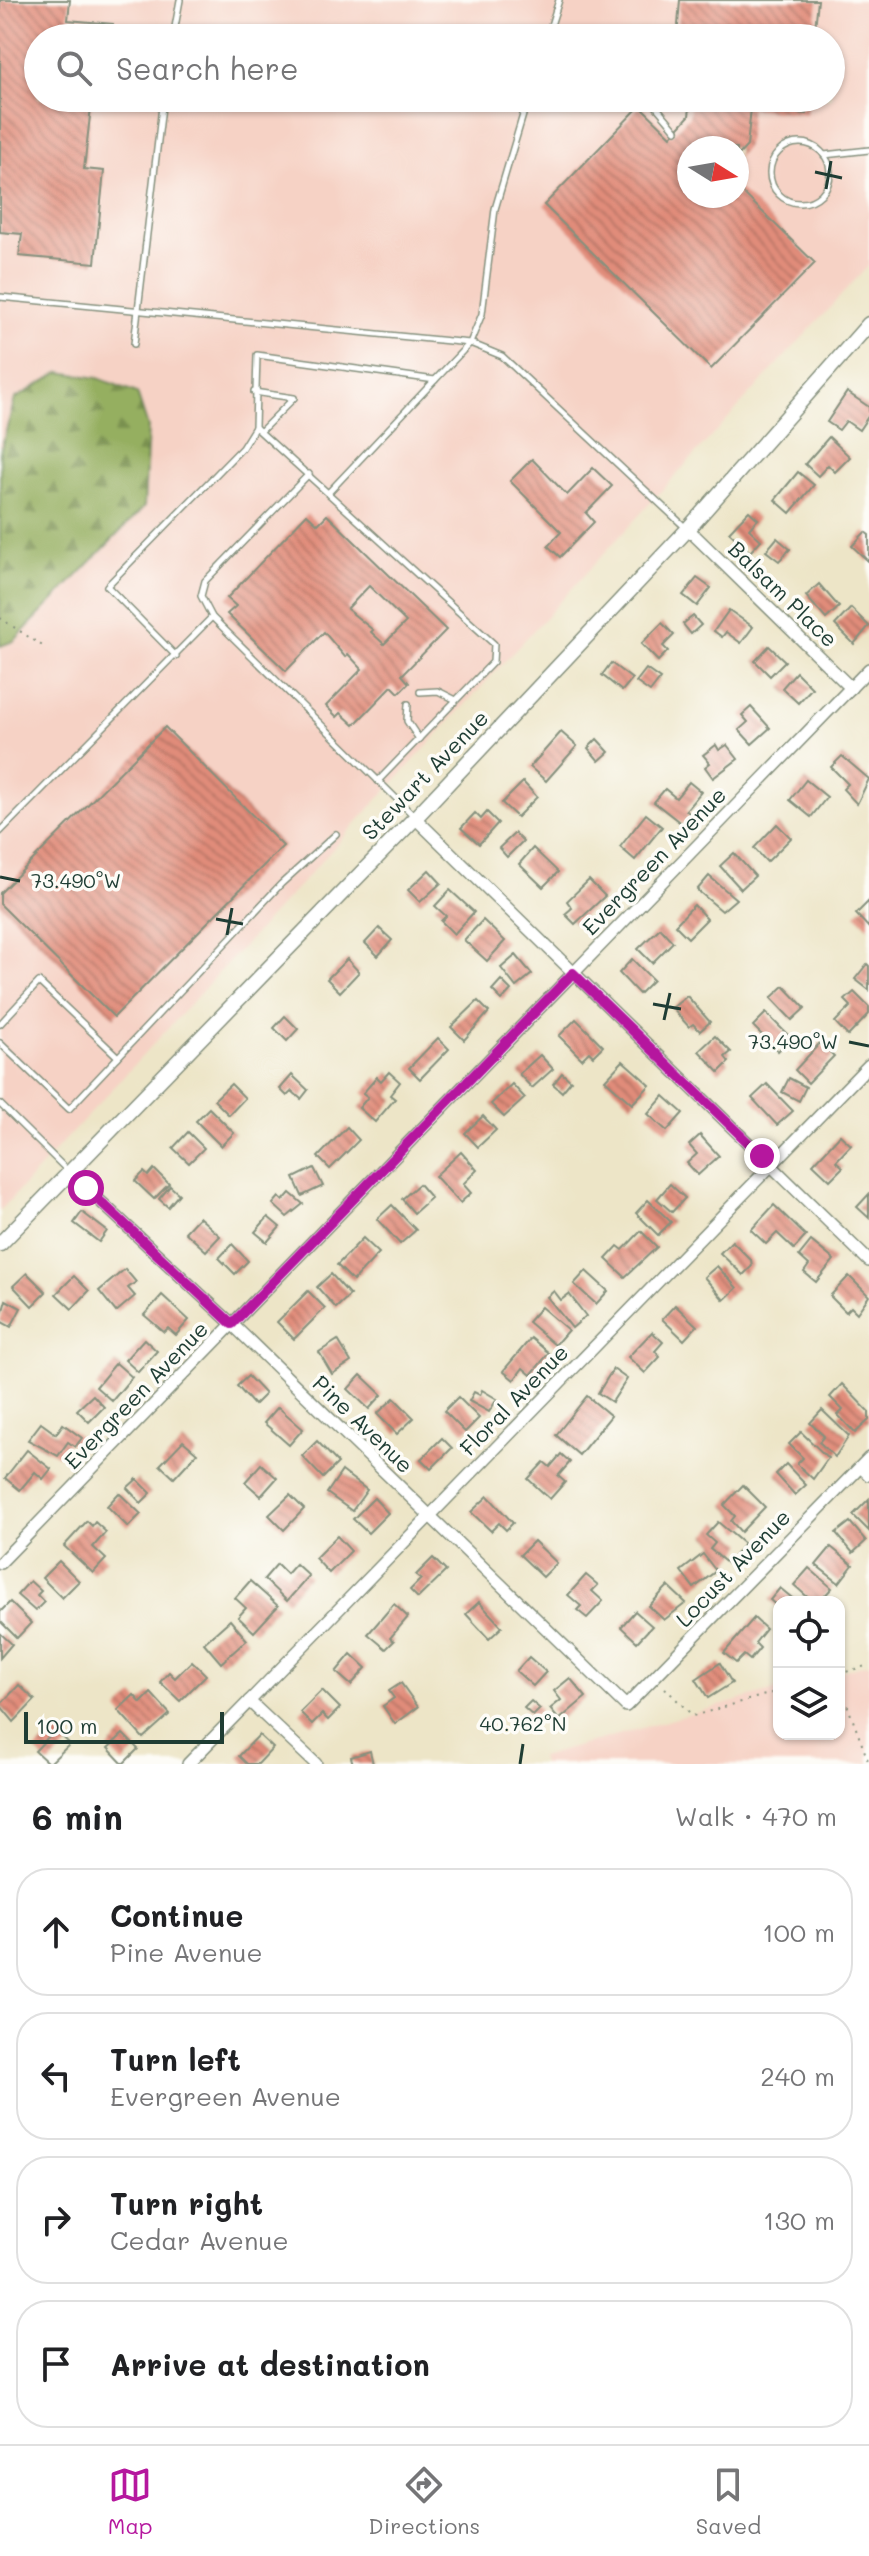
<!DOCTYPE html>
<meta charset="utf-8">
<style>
:root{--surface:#fff;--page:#f2f2f2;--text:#202124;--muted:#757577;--line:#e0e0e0;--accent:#b5179e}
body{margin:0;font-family:Mali,sans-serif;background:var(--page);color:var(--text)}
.controls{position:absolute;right:24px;bottom:24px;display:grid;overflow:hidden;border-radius:16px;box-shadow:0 2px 6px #0004}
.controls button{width:72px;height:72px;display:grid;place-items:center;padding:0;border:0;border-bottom:2px solid var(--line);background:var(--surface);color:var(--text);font:40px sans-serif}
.compass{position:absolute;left:677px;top:136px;width:72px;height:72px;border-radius:50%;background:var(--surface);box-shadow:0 2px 6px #0004;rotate:101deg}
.scale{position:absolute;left:24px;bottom:20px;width:200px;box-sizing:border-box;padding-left:8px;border:4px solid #1f3d34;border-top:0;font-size:22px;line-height:28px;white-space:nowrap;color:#1f3d34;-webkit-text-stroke:6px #fdfcf7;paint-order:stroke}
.stop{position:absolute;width:24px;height:24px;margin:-18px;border:6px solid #b5179e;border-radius:50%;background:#fff}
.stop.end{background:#b5179e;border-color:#fff;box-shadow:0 2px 8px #0008}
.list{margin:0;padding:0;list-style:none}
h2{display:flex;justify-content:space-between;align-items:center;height:104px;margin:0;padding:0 32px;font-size:34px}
h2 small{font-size:26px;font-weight:400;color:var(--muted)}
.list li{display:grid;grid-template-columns:52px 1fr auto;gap:24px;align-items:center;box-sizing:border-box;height:128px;margin:0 16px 16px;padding:0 16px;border:2px solid var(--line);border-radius:32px}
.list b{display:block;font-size:30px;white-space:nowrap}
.list p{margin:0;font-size:26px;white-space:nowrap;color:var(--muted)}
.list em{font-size:26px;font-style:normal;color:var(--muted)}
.icon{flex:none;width:44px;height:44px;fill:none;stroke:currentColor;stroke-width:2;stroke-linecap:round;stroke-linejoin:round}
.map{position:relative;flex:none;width:869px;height:1764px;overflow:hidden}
.search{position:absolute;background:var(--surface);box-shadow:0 2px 6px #0004;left:24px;right:24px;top:24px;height:88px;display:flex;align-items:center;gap:20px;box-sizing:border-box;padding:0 28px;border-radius:44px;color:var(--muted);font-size:30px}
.sheet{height:680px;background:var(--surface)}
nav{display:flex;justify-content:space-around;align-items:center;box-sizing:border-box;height:112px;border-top:2px solid var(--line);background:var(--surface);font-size:22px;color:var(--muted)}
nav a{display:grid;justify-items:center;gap:4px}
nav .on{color:var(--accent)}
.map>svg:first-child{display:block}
.built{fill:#f6d2c5;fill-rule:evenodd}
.forest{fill:url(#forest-firs);stroke:#5a764a;stroke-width:2}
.building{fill:url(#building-back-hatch);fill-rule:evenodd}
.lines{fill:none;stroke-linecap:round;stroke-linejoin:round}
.service-casing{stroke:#86917e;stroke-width:8}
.minor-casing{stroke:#86917e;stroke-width:14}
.secondary-casing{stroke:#86917e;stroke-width:17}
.path{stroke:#86917e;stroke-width:2;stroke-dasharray:2 6;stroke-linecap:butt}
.service{stroke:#fff;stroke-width:5}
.minor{stroke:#fff;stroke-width:11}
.secondary{stroke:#fff;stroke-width:14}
.route{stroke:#b5179e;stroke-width:10}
.ticks{fill:none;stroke:#1f3d34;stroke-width:3}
.labels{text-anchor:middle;stroke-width:7;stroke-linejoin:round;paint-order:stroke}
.street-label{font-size:22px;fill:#1f3d34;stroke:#fdfcf7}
.ticks-label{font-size:20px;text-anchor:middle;fill:#1f3d34;stroke:#fdfcf7;stroke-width:7;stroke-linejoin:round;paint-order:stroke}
</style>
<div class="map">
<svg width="869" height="1764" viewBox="0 0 869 1764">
<defs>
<pattern id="forest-firs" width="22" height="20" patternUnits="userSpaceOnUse" patternTransform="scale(2)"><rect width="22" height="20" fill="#95af60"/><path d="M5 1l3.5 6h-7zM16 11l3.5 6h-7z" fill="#799050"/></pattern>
<pattern id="building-back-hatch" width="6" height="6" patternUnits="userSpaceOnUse" patternTransform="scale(2)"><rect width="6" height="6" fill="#e18c7a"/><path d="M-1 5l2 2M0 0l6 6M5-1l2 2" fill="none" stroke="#b67465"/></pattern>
</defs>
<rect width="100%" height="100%" fill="#fdfcf7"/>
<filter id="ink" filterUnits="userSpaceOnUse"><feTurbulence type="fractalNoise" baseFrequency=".0125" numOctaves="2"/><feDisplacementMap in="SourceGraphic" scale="16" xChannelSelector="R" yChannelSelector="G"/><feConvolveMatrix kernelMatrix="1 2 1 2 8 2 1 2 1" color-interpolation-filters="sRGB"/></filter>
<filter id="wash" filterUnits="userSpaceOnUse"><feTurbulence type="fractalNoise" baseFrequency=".006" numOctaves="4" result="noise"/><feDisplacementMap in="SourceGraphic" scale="32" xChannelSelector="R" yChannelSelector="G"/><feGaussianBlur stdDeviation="1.8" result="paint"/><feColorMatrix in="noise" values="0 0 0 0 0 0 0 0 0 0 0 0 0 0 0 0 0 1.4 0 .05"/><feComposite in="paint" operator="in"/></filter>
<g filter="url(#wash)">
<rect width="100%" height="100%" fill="#ede5c7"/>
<g class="built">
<path d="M0,0h869v265l-869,946zM38,38h793v60h-793zM689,148h48v48h-48z"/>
<polygon points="869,1663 869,1764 542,1764 540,1757 779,1689 779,1734 839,1734 839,1672"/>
</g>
<polygon class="forest" points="60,372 98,378 137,393 148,427 144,507 14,641 0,646 0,452 15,399"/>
<g id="blocks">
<g class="building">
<polygon points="0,0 70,0 68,20 113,24 112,38 38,38 38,98 92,98 84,169 104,171 95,263 19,256 22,234 0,232"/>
<polygon points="680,0 818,0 814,38 677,38"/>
<polygon points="691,98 808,98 806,114 751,108 747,146 737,157 737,148 689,148 689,196 737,196 737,187 815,263 711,369 544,205 640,106 671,136 689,116"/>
<polygon points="847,392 869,407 869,415 859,430 846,421 839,430 827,422"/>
<polygon points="829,437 850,457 835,472 828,465 818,476 805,464"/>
<polygon points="532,459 567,495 593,468 612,486 586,513 594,522 560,557 548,546 561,532 510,481"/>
<polygon points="798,472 814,485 790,513 775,500"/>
<polygon points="749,511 758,519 749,529 761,540 750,552 729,532"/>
<path d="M307,514l11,10 9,-9 119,115 -44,45 7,8 -10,10 -7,-7 -38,39 -13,-12 -4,4 -11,-11 36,-37 -14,-15 -3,3 -21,-25 -38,39 -59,-57 9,-8 -9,-8zM369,586l37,36 -22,22 -13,-12 2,-2 -26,-21z"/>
<polygon points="865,532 869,535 869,562 852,546"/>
<polygon points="777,538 790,549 779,561 766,551"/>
<polygon points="697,578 711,588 697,606 683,595"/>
<polygon points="819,584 839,607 826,619 806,596"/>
<polygon points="851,608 869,626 854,644 835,625"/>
<polygon points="729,610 753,627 741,643 726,632 722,637 714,631"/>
<polygon points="693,616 701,625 691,634 683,624"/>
<polygon points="662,623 674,635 663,646 668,651 658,661 641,644"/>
<polygon points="769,646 785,661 770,676 755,661"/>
<polygon points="611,663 632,679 622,691 602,675"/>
<polygon points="646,669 660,679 650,692 636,682"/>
<polygon points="796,672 812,688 798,703 782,688"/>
<polygon points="751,707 770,728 752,744 739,730 748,722 742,715"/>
<polygon points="165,727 283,846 114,1017 0,904 0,893"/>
<polygon points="561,732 577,746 546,781 530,767"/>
<polygon points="597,739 609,752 599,761 588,748"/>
<polygon points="716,745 719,750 727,745 738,759 713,778 705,767 710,763 703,755"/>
<polygon points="842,756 869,779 857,804 843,789 848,784 831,767"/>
<polygon points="806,780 827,797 811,817 790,800"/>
<polygon points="523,782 537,797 517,817 502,803"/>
<polygon points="689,782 701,792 686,810 690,814 682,824 654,802 665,789 676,798"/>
<polygon points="487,812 498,823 479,844 461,828 475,813 481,819"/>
<polygon points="646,814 662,827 635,860 620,847"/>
<polygon points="777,824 791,838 767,862 754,848"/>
<polygon points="515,833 523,841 507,857 499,848"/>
<polygon points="533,848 558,872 543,887 519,864"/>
<polygon points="734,853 755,876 741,889 720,866"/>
<polygon points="429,870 441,883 420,902 408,890"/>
<polygon points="709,876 736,899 722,911 697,890"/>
<polygon points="589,880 605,896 575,924 565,914 572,908 567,901"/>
<polygon points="450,890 474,912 454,934 441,921 446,916 435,906"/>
<polygon points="869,901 869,928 856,914"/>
<polygon points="694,905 707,919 688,938 675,925"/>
<polygon points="483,920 505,941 487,961 464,940"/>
<polygon points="379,928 392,940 378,956 365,943"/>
<polygon points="660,928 673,942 652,963 638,949"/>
<polygon points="516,955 532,974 516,987 501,968"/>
<polygon points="347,959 359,972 340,992 327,979"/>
<polygon points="632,959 653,980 639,994 619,973"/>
<polygon points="867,964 869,966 869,990 855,979"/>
<polygon points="501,980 511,990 502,1000 492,990"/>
<polygon points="784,986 805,1008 792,1020 771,998"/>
<polygon points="854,992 869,1007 869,1014 848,1036 835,1022 851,1006 845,1000"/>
<polygon points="687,996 710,1022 700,1031 693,1024 689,1027 672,1008"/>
<polygon points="478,1001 489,1012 464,1040 451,1027"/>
<polygon points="766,1013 791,1038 778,1051 753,1026"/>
<polygon points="285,1016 298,1029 287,1041 274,1028"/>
<polygon points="576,1019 603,1046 593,1056 589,1052 582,1059 559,1036"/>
<polygon points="715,1036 731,1052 725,1057 729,1062 719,1072 699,1051"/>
<polygon points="438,1038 449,1049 420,1079 409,1068"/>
<polygon points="820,1043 834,1056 808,1083 795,1070"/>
<polygon points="540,1055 553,1069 532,1088 519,1074"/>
<polygon points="623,1061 650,1085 632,1104 605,1080"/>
<polygon points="389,1072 400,1082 390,1095 395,1099 375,1122 359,1108 368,1097 363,1093 377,1077 381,1081"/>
<polygon points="562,1073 571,1081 562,1092 553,1084"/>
<polygon points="292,1075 308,1090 301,1099 292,1091 287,1096 280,1089"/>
<polygon points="789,1078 806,1087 799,1101 782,1092"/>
<polygon points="231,1084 245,1098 229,1115 214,1100"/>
<polygon points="512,1084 525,1098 504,1117 491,1104"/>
<polygon points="767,1084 793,1111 777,1125 752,1098"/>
<polygon points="664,1096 683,1113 667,1131 648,1114"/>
<polygon points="209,1108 234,1133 221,1146 196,1121"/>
<polygon points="483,1116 496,1130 478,1147 465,1133"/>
<polygon points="347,1127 359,1140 330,1169 318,1157"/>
<polygon points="188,1132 204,1148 189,1163 173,1148"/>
<polygon points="700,1135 719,1156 698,1175 687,1163 697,1154 689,1145"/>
<polygon points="840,1135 851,1145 836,1161 843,1167 830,1180 813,1164"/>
<polygon points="461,1152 477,1170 463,1184 471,1193 460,1203 435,1176"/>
<polygon points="314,1168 323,1186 302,1196 294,1178"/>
<polygon points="154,1169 169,1184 154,1199 135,1181 144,1172 148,1176"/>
<polygon points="419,1184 431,1198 414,1213 402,1199"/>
<polygon points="670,1184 685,1198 672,1212 657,1199"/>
<polygon points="170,1186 179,1194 168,1207 159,1199"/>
<polygon points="290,1193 303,1204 287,1217 273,1204 279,1197 283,1201"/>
<polygon points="869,1194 869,1218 857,1207"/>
<polygon points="648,1200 671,1222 658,1235 636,1213"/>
<polygon points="392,1205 416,1230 400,1244 377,1219"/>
<polygon points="774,1205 806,1236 794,1249 777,1233 766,1244 751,1230"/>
<polygon points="82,1212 107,1231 99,1242 74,1223"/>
<polygon points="199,1217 220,1236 206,1251 185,1232"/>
<polygon points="268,1217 280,1227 267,1242 255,1232"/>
<polygon points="641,1231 657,1247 625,1277 606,1259 618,1246 623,1250"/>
<polygon points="363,1238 379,1253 353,1281 337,1265"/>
<polygon points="732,1241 751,1260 752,1266 743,1275 720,1253"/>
<polygon points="811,1241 834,1260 816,1282 804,1272 809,1265 799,1256"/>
<polygon points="232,1244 248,1261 235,1274 219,1258"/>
<polygon points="717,1266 737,1288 724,1300 704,1277"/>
<polygon points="125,1269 136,1282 128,1288 135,1296 116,1312 99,1291"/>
<polygon points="586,1271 608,1291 596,1304 574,1284"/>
<polygon points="27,1273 46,1292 32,1306 13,1286"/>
<polygon points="331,1274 350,1295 336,1308 317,1287"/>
<polygon points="74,1276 89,1291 72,1309 56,1294"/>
<polygon points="849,1276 869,1296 857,1313 851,1307 846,1312 830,1296"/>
<polygon points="308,1291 325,1308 294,1339 277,1322"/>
<polygon points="554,1291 561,1300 569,1294 586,1316 572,1328 547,1297"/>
<polygon points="162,1295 189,1320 176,1335 168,1328 164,1332 144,1315"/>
<polygon points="6,1300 21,1308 11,1327 0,1321"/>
<polygon points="675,1305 697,1326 684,1340 662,1319"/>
<polygon points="541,1307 568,1330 555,1345 528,1322"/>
<polygon points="652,1332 663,1342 655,1351 660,1357 645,1373 628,1357"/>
<polygon points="531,1338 549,1353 531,1375 523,1368 514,1380 503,1371"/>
<polygon points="144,1339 157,1351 138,1372 125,1360"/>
<polygon points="338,1340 351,1362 332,1374 319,1352"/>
<polygon points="116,1363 132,1377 112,1401 96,1387"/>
<polygon points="613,1369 627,1379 612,1402 598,1393"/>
<polygon points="361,1375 382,1395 369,1409 348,1389"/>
<polygon points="248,1376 265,1394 254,1405 237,1386"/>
<polygon points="842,1384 869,1412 869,1420 855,1433 838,1415 843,1410 830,1397"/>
<polygon points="482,1390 497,1399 489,1412 469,1401 474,1392 480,1395"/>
<polygon points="93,1395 104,1407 89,1422 77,1410"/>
<polygon points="587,1396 611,1416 579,1455 556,1435"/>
<polygon points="458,1397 479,1418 465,1432 444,1411"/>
<polygon points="394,1398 414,1418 397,1434 377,1414"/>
<polygon points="278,1407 303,1429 289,1445 264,1423"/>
<polygon points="822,1410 849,1436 835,1457 819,1442 824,1436 810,1423"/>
<polygon points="41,1423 56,1434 63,1424 82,1438 75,1447 68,1442 58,1456 28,1440"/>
<polygon points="801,1432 828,1458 813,1479 797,1464 803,1458 789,1444"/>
<polygon points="442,1438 452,1448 431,1469 421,1459"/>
<polygon points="183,1441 197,1453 174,1478 160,1465"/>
<polygon points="317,1441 338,1463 323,1478 302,1456"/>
<polygon points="27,1450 51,1469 43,1479 35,1472 20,1490 5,1478"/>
<polygon points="561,1454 570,1462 558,1476 565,1482 550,1499 528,1479 544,1462 550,1467"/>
<polygon points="261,1464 277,1478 261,1496 245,1482"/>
<polygon points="786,1464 806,1485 795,1495 776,1474"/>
<polygon points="342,1471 367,1490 352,1511 327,1493"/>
<polygon points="137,1479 151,1493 141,1503 127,1488"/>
<polygon points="743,1485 765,1507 741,1532 731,1521 735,1516 724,1505"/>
<polygon points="119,1493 141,1514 128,1527 107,1506"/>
<polygon points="290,1495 304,1509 284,1530 269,1515"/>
<polygon points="488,1496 513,1523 506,1530 499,1523 491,1531 471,1512"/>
<polygon points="374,1498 388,1513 368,1533 353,1519"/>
<polygon points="869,1499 869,1531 853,1515"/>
<polygon points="87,1521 92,1526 95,1522 106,1532 93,1547 106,1559 93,1573 64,1546"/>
<polygon points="718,1522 744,1544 728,1564 710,1549 715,1543 706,1535"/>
<polygon points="850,1522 866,1541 853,1553 836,1533"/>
<polygon points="337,1536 351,1551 329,1573 315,1558"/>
<polygon points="534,1541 557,1563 543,1577 520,1555"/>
<polygon points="831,1547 853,1565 839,1583 816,1565"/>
<polygon points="703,1554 716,1571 694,1588 681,1571"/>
<polygon points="433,1558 446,1571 418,1598 410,1590 421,1579 416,1575"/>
<polygon points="59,1561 79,1581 62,1598 42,1578"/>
<polygon points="277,1564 287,1574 296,1564 309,1576 287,1601 264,1579"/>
<polygon points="809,1568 832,1588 819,1602 813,1602 794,1585"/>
<polygon points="586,1575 598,1585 592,1591 603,1601 587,1618 577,1610 581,1606 568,1595"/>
<polygon points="30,1581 41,1591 37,1595 44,1602 35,1611 17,1595"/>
<polygon points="250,1581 278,1606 254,1632 238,1617 246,1608 235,1598"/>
<polygon points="668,1586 686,1603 664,1620 649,1606"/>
<polygon points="780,1588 797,1602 779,1602 779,1608 770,1600"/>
<polygon points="10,1602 31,1623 17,1638 0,1621 0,1612"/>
<polygon points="479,1602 502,1627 489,1639 466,1614"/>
<polygon points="394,1604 408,1617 390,1638 394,1641 386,1649 368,1634"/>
<polygon points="635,1611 652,1626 637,1642 621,1627"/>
<polygon points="754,1618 766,1629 755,1643 760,1648 750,1660 744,1655 736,1663 724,1653"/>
<polygon points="230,1620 247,1640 221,1663 204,1643"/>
<polygon points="0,1633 12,1644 0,1658"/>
<polygon points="351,1654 366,1668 351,1685 336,1672"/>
<polygon points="529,1657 546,1672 533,1686 516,1671"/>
<polygon points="192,1661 206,1675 180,1701 160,1682 169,1672 175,1678"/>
<polygon points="720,1663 732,1683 708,1698 696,1679"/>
<polygon points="570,1678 586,1697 559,1720 550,1709 561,1700 554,1691"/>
<polygon points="401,1683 418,1707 395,1724 383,1706 394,1698 389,1691"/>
<polygon points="19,1685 35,1700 14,1722 0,1705"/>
<polygon points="322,1690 340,1708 328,1720 322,1714 312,1724 300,1712"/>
<polygon points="151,1693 170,1714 143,1738 118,1710 134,1695 141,1703"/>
<polygon points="531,1701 540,1709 533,1716 524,1708"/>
<polygon points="55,1730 70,1744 49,1764 35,1751"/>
<polygon points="123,1734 138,1749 123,1764 108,1748"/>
<polygon points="259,1735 273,1748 258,1764 247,1764 239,1756"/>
<polygon points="370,1751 373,1764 353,1764 351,1757"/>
</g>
</g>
</g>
<g filter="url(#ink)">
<use href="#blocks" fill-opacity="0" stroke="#86917e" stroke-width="2"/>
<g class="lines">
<g class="service-casing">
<g id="service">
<polyline points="173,38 180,0"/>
<polyline points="547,38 559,0"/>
<polyline points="649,98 676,130"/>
<polyline points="651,98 691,100"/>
<circle cx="800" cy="173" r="30"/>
<polyline points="824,155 869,150"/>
<polyline points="0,297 470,343 502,356 687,529"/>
<polyline points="134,344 163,98"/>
<polyline points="254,392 294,398 261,431"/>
<polyline points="255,427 257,355 435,380"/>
<polyline points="309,474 205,581 201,596 212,617 415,817"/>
<polyline points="329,492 470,343 482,314 495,209 528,98"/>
<polyline points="176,656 107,586 242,448 255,427 494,644 493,662 378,781"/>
<polyline points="420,692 438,691 456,700"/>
<polyline points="408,704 407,721 419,739"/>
<polyline points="0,832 212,617"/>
<polyline points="0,1024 39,982 118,1057"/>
<polyline points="0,1043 69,1109 281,884 336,834"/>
<polyline points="0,1104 68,1171"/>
</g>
</g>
<g class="minor-casing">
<g id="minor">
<polyline points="688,529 851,688"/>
<polyline points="415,818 869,1261"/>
<polyline points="70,1173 232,1324 626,1706 869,1458"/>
<polyline points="861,1467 869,1475"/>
<polyline points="0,1563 869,669"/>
<polyline points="249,1701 316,1764"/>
<polyline points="188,1764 869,1065"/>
</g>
</g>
<g class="secondary-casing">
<polyline id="secondary" points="0,1244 415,818 688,529 869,324"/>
</g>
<g class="path">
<polyline points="0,618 44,647"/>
<polyline points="839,1674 869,1665"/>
<polyline points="839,1683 869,1763"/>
<polyline points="665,1688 693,1716 779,1691"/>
</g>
<use href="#service" class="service"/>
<use href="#minor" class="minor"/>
<use href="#secondary" class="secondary"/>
</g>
</g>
<g class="lines" filter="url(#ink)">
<polyline class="route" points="86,1188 232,1324 573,973 762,1156"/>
</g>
<path class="ticks" d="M815,172l27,6M826,189l5,-28M0,877l20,4M216,919l27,5M227,935l5,-27M653,1004l28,5M664,1020l6,-27M849,1042l20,4M520,1764l3,-20"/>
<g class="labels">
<g class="street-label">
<text transform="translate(783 594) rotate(44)" y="8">Balsam Place</text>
<text transform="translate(425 775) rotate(-46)" y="8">Stewart Avenue</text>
<text transform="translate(654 861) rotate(-46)" y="8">Evergreen Avenue</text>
<text transform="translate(136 1395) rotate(-46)" y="8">Evergreen Avenue</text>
<text transform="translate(514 1400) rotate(-46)" y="8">Floral Avenue</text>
<text transform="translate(363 1424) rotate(44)" y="8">Pine Avenue</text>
<text transform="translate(733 1568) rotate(-46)" y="8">Locust Avenue</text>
</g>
</g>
<g class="ticks-label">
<text x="76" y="888">73.490°W</text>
<text x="793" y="1049">73.490°W</text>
<text x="523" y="1731">40.762°N</text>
</g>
</svg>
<div class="controls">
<button><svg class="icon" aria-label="locate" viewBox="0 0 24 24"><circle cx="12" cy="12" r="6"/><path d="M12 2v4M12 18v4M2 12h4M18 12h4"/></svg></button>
<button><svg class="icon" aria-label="layers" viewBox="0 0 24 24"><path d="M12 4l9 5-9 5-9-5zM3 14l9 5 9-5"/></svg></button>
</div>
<svg class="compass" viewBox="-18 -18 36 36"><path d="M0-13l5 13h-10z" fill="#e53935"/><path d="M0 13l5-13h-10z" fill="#757577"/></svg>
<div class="scale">100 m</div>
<div class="stop" style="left:86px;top:1188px"></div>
<div class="stop end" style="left:762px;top:1156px"></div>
<div class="search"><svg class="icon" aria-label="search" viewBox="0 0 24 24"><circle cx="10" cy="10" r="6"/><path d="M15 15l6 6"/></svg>Search here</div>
</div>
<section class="sheet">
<h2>6 min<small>Walk · 470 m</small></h2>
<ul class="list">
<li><svg class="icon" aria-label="ahead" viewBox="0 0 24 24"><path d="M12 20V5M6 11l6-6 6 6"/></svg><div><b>Continue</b><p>Pine Avenue</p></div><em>100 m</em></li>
<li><svg class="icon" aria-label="left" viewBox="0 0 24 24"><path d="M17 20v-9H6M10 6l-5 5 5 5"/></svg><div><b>Turn left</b><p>Evergreen Avenue</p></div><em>240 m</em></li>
<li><svg class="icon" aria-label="right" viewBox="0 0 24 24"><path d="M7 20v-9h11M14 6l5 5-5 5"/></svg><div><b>Turn right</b><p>Cedar Avenue</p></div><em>130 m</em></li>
<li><svg class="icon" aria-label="arrive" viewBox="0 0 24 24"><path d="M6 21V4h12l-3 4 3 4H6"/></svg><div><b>Arrive at destination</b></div></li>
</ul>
</section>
<nav>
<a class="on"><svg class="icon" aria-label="map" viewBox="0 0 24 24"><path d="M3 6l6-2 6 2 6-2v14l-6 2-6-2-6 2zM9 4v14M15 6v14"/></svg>Map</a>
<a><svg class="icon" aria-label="directions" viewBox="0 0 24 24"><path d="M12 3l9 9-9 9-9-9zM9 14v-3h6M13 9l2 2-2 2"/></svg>Directions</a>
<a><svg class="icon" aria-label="saved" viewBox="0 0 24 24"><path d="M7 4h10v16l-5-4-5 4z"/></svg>Saved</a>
</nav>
